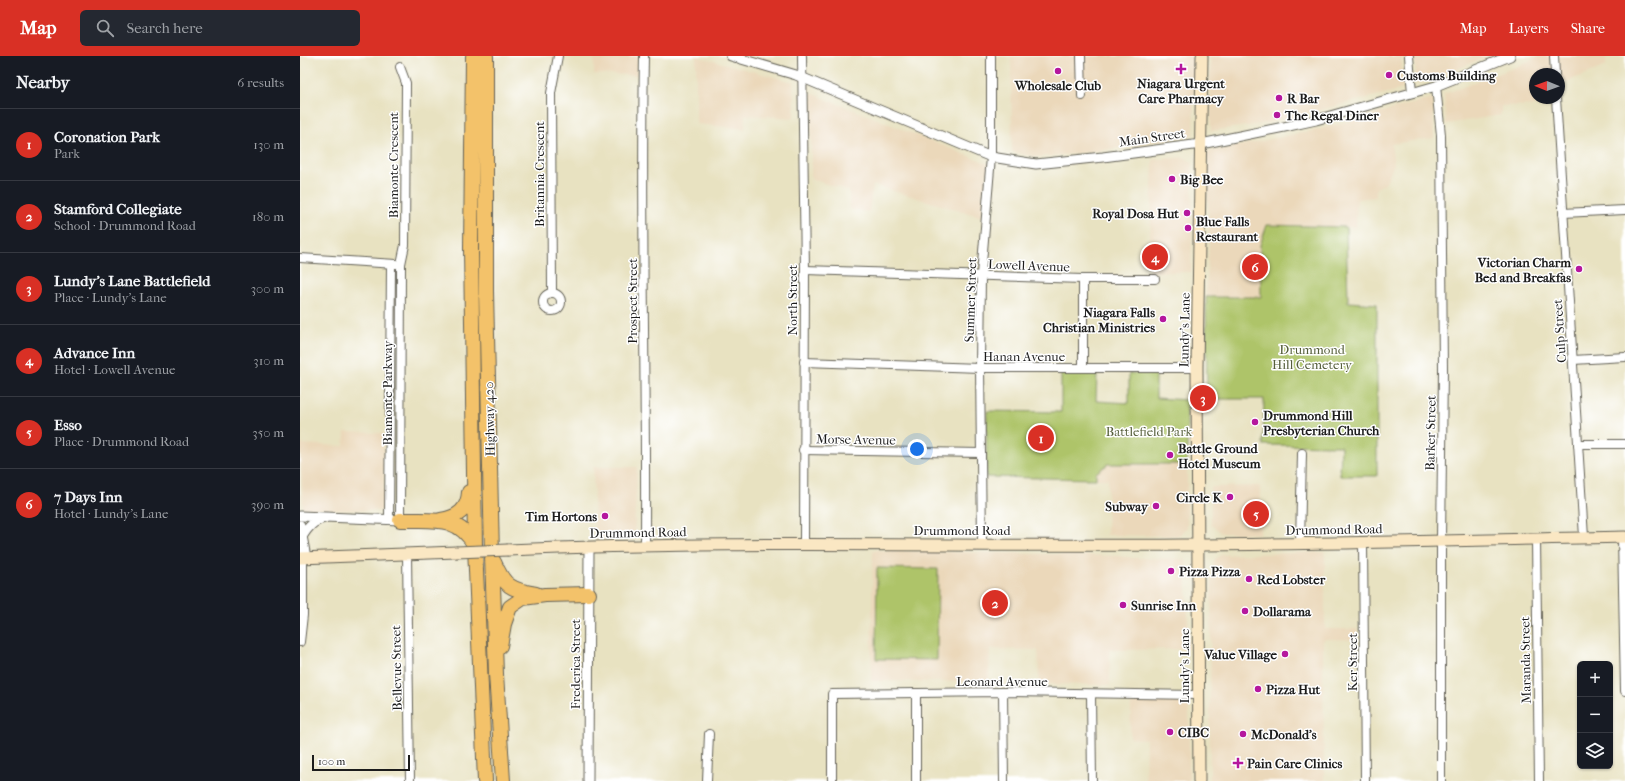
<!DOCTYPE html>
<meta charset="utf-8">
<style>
:root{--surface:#171b24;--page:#242831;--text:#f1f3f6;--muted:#9ea1a6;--line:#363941;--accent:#d93025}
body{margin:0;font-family:"IM FELL French Canon",serif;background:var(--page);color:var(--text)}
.controls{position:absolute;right:12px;bottom:12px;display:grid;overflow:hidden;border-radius:6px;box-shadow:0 1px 3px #0004}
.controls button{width:36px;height:36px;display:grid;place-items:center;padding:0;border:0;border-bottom:1px solid var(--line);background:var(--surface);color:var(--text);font:20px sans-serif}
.compass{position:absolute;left:1229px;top:12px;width:36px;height:36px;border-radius:50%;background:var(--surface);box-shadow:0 1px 3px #0004;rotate:271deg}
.scale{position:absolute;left:12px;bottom:10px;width:98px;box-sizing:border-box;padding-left:4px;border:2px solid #1c1c1c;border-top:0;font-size:11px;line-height:14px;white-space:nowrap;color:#1c1c1c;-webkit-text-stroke:3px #fff;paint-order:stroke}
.you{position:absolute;left:617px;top:393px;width:14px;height:14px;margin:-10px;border:3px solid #fff;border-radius:50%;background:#1a73e8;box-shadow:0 0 0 6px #1a73e833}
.badge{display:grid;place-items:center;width:26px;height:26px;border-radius:50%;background:var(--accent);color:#fff;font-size:13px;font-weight:700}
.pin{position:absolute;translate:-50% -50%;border:2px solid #fff;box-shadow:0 1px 4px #0006}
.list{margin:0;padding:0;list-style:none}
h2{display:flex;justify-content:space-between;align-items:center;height:52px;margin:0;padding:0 16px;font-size:17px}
h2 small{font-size:13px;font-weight:400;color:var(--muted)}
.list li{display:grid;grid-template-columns:26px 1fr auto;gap:12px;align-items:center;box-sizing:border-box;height:72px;padding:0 16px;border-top:1px solid var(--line)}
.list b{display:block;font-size:15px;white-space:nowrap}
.list p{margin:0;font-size:13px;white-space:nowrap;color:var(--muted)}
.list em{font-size:13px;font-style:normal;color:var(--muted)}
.icon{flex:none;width:22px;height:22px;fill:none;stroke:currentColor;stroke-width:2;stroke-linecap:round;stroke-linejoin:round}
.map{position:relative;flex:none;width:1325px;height:725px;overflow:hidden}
header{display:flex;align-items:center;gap:24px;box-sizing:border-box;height:56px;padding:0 20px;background:var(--accent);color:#fff}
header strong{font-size:19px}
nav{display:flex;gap:22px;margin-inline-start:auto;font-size:14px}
.search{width:280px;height:36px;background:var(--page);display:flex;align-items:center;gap:10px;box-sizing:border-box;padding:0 14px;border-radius:6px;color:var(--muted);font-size:15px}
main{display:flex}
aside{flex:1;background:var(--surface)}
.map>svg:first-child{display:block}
.built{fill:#ebd8ba}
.green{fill:#aec469;stroke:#657042}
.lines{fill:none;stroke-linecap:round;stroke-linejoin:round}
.minor-casing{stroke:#636156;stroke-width:10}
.tertiary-casing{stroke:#636156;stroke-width:11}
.secondary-casing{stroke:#636156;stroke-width:13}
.motorway-casing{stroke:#636156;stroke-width:16}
.minor{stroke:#fff;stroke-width:8}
.tertiary{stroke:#fff;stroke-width:9}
.secondary{stroke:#fae7c3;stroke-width:11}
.motorway{stroke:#f3c26a;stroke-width:14}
.secondary-bridge-casing{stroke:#636156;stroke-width:13;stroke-linecap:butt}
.secondary-bridge{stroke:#fae7c3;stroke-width:11}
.poi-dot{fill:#b5179e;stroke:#fff;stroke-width:1.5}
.labels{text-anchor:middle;stroke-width:3;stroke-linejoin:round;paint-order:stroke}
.poi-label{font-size:13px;font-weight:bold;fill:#1c1c1c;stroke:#fff;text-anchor:start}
.street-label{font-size:13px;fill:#1c1c1c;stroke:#fff}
.park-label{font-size:13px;fill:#565f3b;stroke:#fff}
</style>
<header>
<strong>Map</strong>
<div class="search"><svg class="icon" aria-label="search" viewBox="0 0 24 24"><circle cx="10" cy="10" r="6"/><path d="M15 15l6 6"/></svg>Search here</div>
<nav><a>Map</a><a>Layers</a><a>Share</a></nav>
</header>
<main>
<aside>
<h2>Nearby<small>6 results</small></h2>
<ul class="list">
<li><span class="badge">1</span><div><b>Coronation Park</b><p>Park</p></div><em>130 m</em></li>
<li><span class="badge">2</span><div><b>Stamford Collegiate</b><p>School · Drummond Road</p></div><em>180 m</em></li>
<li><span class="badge">3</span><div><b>Lundy's Lane Battlefield</b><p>Place · Lundy's Lane</p></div><em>300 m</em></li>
<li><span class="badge">4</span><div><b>Advance Inn</b><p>Hotel · Lowell Avenue</p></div><em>310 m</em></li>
<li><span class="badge">5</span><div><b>Esso</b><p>Place · Drummond Road</p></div><em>350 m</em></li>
<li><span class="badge">6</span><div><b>7 Days Inn</b><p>Hotel · Lundy's Lane</p></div><em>390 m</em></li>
</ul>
</aside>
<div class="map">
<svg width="1325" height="725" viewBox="0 0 1325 725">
<rect width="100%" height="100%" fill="#fff"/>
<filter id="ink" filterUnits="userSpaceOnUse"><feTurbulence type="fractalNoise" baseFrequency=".025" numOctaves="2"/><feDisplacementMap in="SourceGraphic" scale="8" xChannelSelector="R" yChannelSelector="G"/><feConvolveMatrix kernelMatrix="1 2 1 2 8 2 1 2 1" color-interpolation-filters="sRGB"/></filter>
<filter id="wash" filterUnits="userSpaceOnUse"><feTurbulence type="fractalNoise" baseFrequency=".012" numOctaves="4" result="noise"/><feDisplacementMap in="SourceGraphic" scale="16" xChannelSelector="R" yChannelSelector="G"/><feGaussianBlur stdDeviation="0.9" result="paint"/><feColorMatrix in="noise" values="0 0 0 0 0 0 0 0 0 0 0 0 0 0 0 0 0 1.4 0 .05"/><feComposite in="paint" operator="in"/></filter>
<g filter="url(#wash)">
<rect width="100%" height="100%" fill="#e8e2c1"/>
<g class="built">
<polygon points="294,0 338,0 338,19 294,18"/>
<polygon points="396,0 493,26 494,62 445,59 445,73 396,68"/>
<polygon points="711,0 895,0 893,79 825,91 772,98 736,101 712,96"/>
<polygon points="910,0 1101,0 1103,33 968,67 911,75"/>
<polygon points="1115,0 1187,0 1142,20 1116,28"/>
<polygon points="1240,0 1306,0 1306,10 1259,29 1259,18 1235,18 1235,42 1248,42 1248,49 1201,50 1201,59 1146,68 1144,38 1216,11"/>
<polygon points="511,37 689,108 682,161 573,129 569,156 549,153 549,135 511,123"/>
<polygon points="1133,42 1134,82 1091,88 1094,108 1085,128 1076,132 1076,141 1057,143 1056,171 967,169 960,189 961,241 906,241 909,189 907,96 1017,74"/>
<polygon points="884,101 893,107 891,216 849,216 853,104"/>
<polygon points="45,376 84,377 84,455 3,453 0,388 44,390"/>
<polygon points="808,408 887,408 887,472 878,480 807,479 808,423 796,423 796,417"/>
<polygon points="293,411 337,411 334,482 295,483"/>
<polygon points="960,430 960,478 922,477 911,469 911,431"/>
<polygon points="573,494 818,500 834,502 886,503 889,593 810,594 810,629 739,628 738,594 690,593 689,626 571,625"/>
<polygon points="1025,496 1025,573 1057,573 1057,584 1025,583 1023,585 1024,725 910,725 910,637 912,513 915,503 921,499"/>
<polygon points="889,644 889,725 845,725 846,683 830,682 831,645"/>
</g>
<g class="green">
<polygon points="967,169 1046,171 1048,246 1077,248 1077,420 1040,420 1041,390 963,389 964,343 907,343 906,241 961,241 960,189"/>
<polygon points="761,317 797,317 796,345 829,347 829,317 856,318 856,342 887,344 887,408 808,408 796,417 796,423 686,421 687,355 761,356"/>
<polygon points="577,512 638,513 637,604 576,603"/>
</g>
</g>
<g filter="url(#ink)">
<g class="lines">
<g class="minor-casing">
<g id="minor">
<path d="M344,0c-3,163 2,327 1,490"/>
<polyline points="502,0 505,214 504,488"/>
<polyline points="781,0 782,40"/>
<polyline points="1109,0 1112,37"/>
<polyline points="1254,0 1255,18"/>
<polyline points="100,11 106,27 105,189 101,208 100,464"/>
<polyline points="1136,30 1141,79 1143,314 1141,484 1141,725"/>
<polyline points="1256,42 1284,481"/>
<polyline points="1263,157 1325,154"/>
<polyline points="0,202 96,208"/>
<polyline points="505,214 783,223 855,223"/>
<polyline points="252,237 251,37 258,0"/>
<circle cx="252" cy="246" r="9"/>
<polyline points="1273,304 1325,301"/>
<polyline points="504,306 680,312 897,312"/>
<polyline points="783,312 783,223"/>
<polyline points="1278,388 1325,388"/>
<polyline points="503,394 681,397"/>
<polyline points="89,464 91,208"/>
<polyline points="1322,481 1325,635"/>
<polyline points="1236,483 1239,725"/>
<polyline points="1063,486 1065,725"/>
<polyline points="682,488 680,312 681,219 691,101 691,0"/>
<polyline points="1000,488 1002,397"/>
<polyline points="107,498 110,725"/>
<polyline points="0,586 3,559 3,502"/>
<polyline points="703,636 704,725"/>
<polyline points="616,637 616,725"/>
<polyline points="791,638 792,725"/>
<polyline points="407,725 409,678"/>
<polyline points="532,725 532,638 703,636 898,639"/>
</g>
</g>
<g class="tertiary-casing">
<g id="tertiary">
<polyline points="431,0 496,19 691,101 736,108 803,101 901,88 984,71 1016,64 1136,30 1210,0"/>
<polyline points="0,460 100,464"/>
<polyline points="0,469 5,496 3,502 0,498"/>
<path d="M2,481c6,-10 11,-16 23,-19"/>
<polyline points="288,725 289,491"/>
</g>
</g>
<g class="secondary-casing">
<g id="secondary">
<path d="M208,494c225,-10 449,-3 674,-5 147,-1 295,-5 443,-8"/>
<polyline points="0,502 156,496"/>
<polyline points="899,725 897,312 902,0"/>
</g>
</g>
<g class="motorway-casing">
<g id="motorway">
<polyline points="173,0 171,192 175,491 185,725"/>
<polyline points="186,0 186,235 192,499 196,618 203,725"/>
<path d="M100,464c31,1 58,-6 75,26"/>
<path d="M141,464c17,-3 27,-10 28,-28"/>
<path d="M194,506c10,24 17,28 42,32"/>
<polyline points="200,590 204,568 210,551 223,542 245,539 289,538"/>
</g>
</g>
<use href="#minor" class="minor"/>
<use href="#tertiary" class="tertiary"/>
<use href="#secondary" class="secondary"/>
<use href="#motorway" class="motorway"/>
<g class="secondary-bridge-casing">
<polyline id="secondary-bridge" points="156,496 208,494"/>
</g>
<use href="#secondary-bridge" class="secondary-bridge"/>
</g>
</g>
<g class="poi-dot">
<path d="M879 7h4v4h4v4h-4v4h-4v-4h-4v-4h4z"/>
<circle cx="758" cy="15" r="4"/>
<circle cx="1089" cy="19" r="4"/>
<circle cx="979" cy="42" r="4"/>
<circle cx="977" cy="59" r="4"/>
<circle cx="872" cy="123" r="4"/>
<circle cx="887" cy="157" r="4"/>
<circle cx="888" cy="172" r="4"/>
<circle cx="1279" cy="213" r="4"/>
<circle cx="863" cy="263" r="4"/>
<circle cx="955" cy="366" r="4"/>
<circle cx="870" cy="399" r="4"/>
<circle cx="930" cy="441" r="4"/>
<circle cx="856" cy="450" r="4"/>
<circle cx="305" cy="460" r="4"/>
<circle cx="871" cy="515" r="4"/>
<circle cx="949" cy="523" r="4"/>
<circle cx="823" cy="549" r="4"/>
<circle cx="945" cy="555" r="4"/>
<circle cx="985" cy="598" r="4"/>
<circle cx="958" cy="633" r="4"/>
<circle cx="870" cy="676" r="4"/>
<circle cx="943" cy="678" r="4"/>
<path d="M936 701h4v4h4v4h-4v4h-4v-4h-4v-4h4z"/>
</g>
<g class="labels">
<g class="poi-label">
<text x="1097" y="24">Customs Building</text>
<text x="881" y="32" text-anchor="middle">Niagara Urgent<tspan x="881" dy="15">Care Pharmacy</tspan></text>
<text x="758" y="34" text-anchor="middle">Wholesale Club</text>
<text x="987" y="47">R Bar</text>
<text x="985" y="64">The Regal Diner</text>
<text x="880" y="128">Big Bee</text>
<text x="879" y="162" text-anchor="end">Royal Dosa Hut</text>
<text x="896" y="170">Blue Falls<tspan x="896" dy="15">Restaurant</tspan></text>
<text x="1271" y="211" text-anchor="end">Victorian Charm<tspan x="1271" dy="15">Bed and Breakfas</tspan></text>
<text x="855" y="261" text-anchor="end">Niagara Falls<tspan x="855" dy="15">Christian Ministries</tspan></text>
<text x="963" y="364">Drummond Hill<tspan x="963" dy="15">Presbyterian Church</tspan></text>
<text x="878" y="397">Battle Ground<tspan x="878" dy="15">Hotel Museum</tspan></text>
<text x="922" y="446" text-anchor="end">Circle K</text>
<text x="848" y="455" text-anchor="end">Subway</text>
<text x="297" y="465" text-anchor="end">Tim Hortons</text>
<text x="879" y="520">Pizza Pizza</text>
<text x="957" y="528">Red Lobster</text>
<text x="831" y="554">Sunrise Inn</text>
<text x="953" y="560">Dollarama</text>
<text x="977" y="603" text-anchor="end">Value Village</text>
<text x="966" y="638">Pizza Hut</text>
<text x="878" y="681">CIBC</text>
<text x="951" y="683">McDonald's</text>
<text x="947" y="712">Pain Care Clinics</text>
</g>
<g class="street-label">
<text transform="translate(852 81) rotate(-8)" y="5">Main Street</text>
<text transform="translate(93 109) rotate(-90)" y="5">Biamonte Crescent</text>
<text transform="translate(239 118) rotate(-90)" y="5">Britannia Crescent</text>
<text transform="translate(729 209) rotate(2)" y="5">Lowell Avenue</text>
<text transform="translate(492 244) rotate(-90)" y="5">North Street</text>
<text transform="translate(670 244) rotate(-88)" y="5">Summer Street</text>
<text transform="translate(332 245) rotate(-90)" y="5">Prospect Street</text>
<text transform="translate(884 274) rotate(-89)" y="5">Lundy's Lane</text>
<text transform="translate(1259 275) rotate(-94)" y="5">Culp Street</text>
<text x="724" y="305">Hanan Avenue</text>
<text transform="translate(87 337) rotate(-90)" y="5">Biamonte Parkway</text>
<text transform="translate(189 363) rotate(-91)" y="5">Highway 420</text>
<text transform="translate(1130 377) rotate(-89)" y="5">Barker Street</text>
<text transform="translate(556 383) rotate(1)" y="5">Morse Avenue</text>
<text transform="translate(1034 473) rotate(-1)" y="5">Drummond Road</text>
<text x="662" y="479">Drummond Road</text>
<text transform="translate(338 476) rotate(-1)" y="5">Drummond Road</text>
<text transform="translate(1225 604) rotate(-91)" y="5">Maranda Street</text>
<text transform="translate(1052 606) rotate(-90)" y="5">Ker Street</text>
<text transform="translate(275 608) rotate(-90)" y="5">Frederica Street</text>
<text transform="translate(884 610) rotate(-90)" y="5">Lundy's Lane</text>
<text transform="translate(96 612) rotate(-91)" y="5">Bellevue Street</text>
<text x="702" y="630">Leonard Avenue</text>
</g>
<g class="park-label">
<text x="1012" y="298">Drummond<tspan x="1012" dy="15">Hill Cemetery</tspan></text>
<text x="849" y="380">Battlefield Park</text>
</g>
</g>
</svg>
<div class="controls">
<button>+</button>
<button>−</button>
<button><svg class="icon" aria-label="layers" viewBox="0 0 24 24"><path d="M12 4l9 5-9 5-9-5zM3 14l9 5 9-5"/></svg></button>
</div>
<svg class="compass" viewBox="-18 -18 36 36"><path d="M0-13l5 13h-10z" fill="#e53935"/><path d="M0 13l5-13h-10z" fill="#9ea1a6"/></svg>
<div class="scale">100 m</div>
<div class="you"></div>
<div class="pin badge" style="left:741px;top:382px">1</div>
<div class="pin badge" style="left:695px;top:547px">2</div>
<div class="pin badge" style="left:903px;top:342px">3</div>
<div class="pin badge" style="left:855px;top:201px">4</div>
<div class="pin badge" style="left:956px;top:458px">5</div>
<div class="pin badge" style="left:955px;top:211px">6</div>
</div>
</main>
